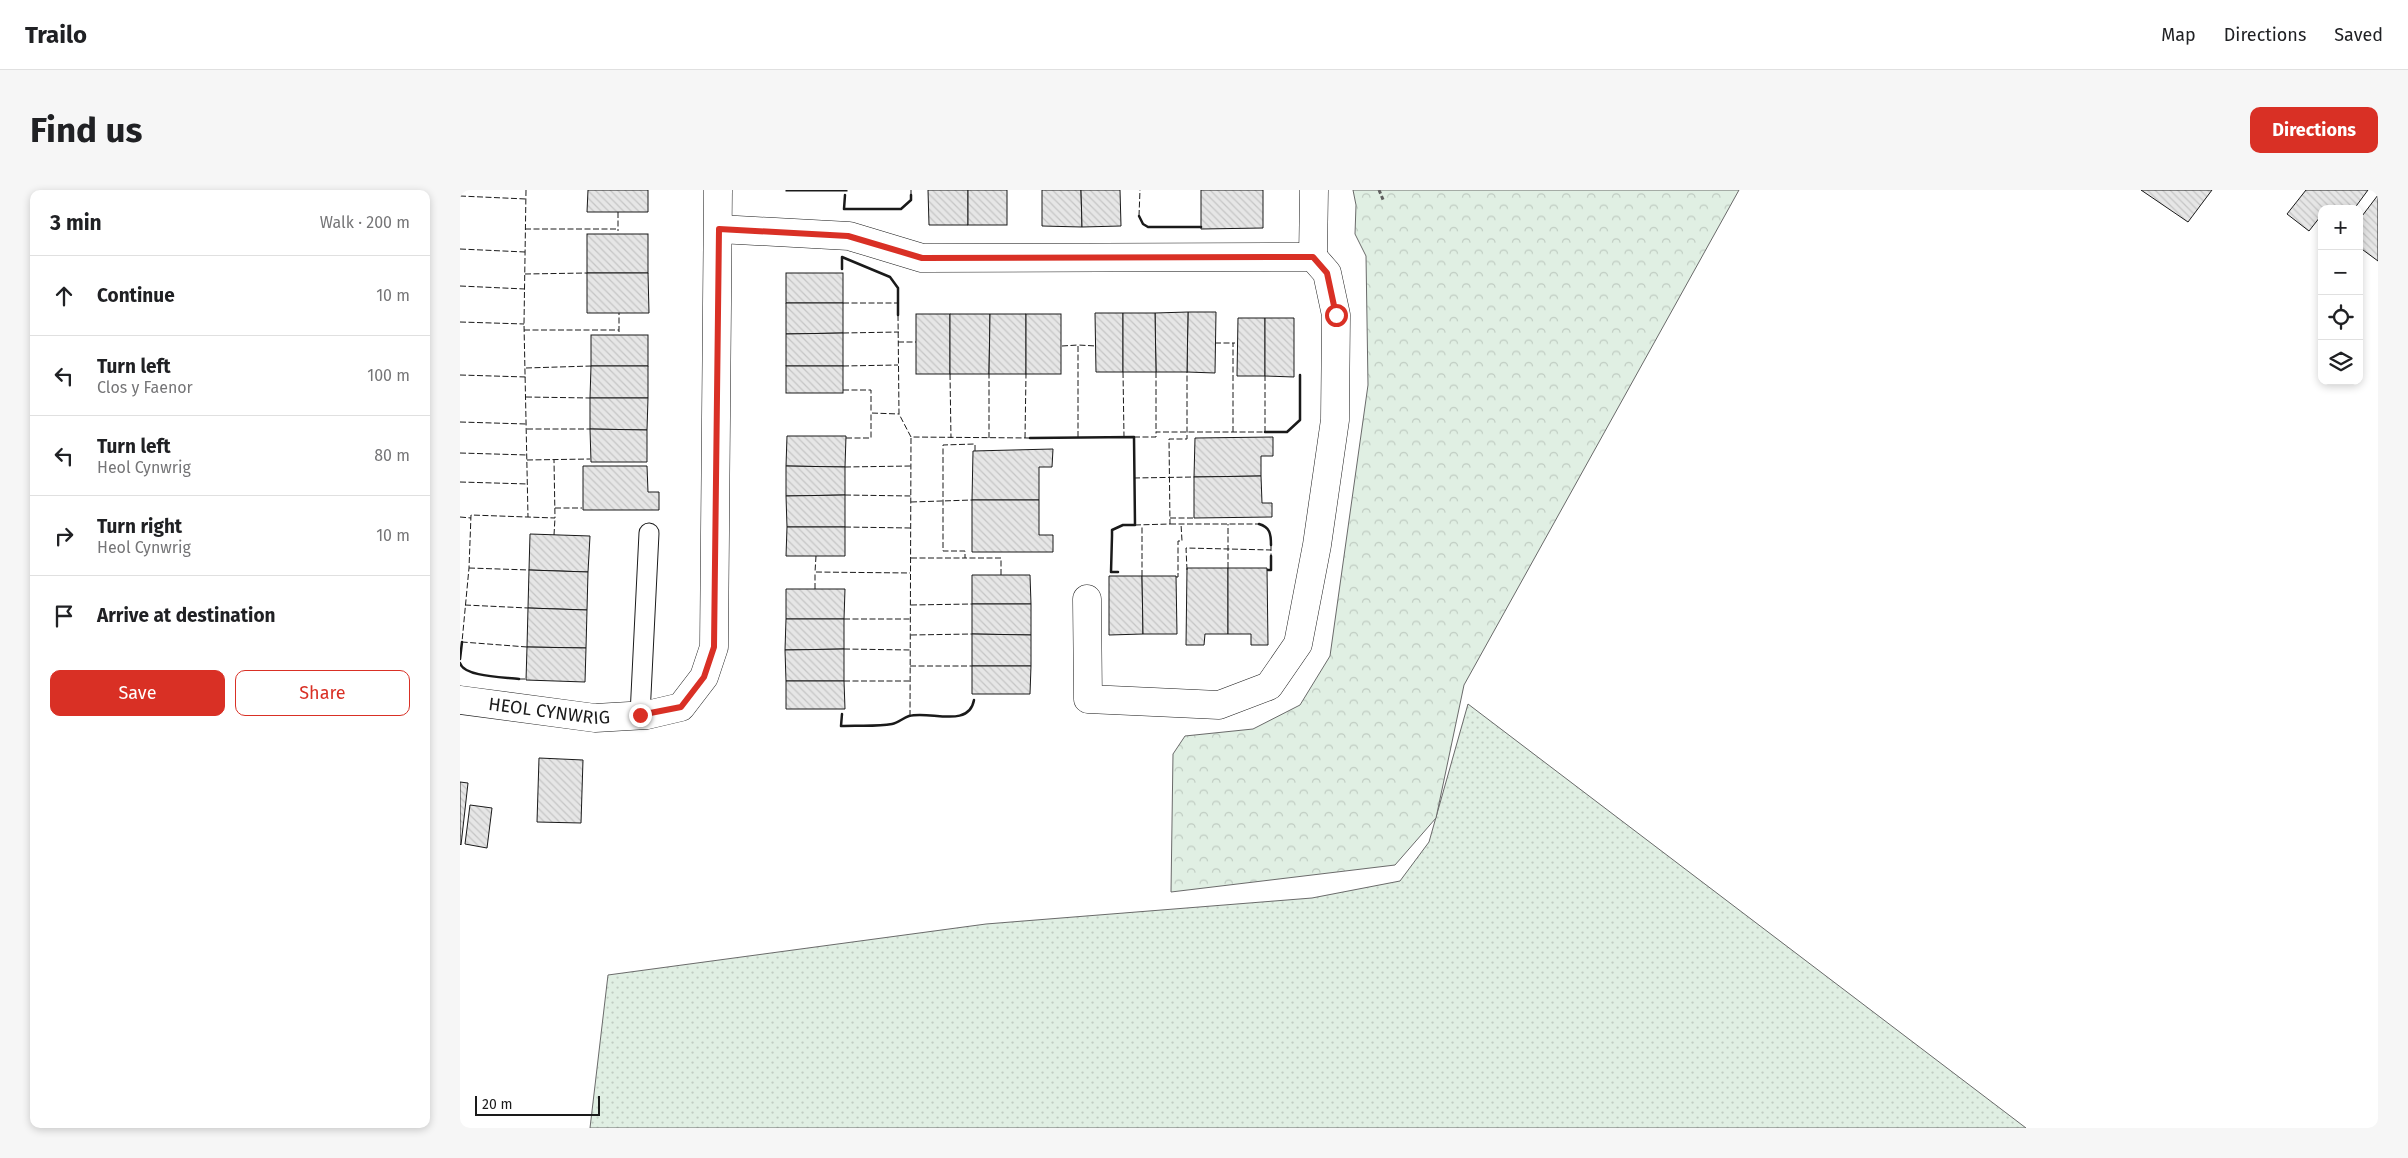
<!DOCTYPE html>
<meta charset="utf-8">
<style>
:root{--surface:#fff;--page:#f6f6f6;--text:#202124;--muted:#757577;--line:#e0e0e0;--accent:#d93025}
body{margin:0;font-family:"Fira Sans",sans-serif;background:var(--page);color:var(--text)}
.controls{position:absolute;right:15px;top:15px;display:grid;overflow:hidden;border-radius:10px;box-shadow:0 2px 8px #0003}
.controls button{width:45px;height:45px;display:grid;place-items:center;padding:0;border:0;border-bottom:1px solid var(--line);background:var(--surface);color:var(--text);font:25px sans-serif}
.scale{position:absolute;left:15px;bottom:12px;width:125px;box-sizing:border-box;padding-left:5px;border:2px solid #1a1a1a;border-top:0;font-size:14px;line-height:18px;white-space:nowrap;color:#1a1a1a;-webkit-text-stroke:4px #fff;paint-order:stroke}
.stop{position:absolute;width:15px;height:15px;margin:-11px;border:4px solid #d93025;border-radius:50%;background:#fff}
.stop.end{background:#d93025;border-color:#fff;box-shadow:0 1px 5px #0008}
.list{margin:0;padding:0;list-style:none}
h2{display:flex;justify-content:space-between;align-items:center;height:65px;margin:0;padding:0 20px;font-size:21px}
h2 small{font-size:16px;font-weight:400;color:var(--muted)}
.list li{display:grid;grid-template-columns:32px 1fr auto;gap:15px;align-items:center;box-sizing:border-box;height:80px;padding:0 20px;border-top:1px solid var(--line)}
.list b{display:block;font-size:19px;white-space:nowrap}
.list p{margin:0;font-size:16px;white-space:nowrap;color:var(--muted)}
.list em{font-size:16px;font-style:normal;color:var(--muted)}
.actions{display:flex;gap:10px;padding:15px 20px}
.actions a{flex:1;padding:11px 0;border:1px solid var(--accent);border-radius:10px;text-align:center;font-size:18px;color:var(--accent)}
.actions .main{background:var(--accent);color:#fff}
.icon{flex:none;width:28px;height:28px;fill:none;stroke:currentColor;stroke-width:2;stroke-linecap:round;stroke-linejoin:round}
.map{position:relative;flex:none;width:1918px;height:938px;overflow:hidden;border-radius:10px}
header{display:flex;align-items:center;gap:30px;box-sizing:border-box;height:70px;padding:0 25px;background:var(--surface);border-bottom:1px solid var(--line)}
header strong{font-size:24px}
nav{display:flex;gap:28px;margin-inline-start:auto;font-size:18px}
.intro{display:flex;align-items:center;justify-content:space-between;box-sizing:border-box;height:120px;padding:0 30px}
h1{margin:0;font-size:35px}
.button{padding:12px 22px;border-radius:10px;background:var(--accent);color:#fff;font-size:18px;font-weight:700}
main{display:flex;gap:30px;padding:0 30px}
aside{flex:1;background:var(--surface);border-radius:10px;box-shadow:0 2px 8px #0003}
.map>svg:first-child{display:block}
.grass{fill:url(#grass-dots);stroke:#6a6a6a}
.park{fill:url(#park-crowns);stroke:#6a6a6a}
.building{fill:url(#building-back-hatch);stroke:#1a1a1a}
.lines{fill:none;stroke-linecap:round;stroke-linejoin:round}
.service-casing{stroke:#1a1a1a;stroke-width:21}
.minor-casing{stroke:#1a1a1a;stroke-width:29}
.path{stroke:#5f5f5f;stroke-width:3;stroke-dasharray:4 2.5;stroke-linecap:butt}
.service{stroke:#fff;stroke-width:19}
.minor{stroke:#fff;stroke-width:28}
.fence{stroke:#1a1a1a;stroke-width:1;stroke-dasharray:6 2.5;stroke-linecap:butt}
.wall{stroke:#1a1a1a;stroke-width:2.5}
.route{stroke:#d93025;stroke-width:6}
.labels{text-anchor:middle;stroke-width:4;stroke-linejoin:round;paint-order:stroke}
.street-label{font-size:18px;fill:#1a1a1a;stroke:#fff}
</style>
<header>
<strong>Trailo</strong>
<nav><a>Map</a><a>Directions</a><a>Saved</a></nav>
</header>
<div class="intro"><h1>Find us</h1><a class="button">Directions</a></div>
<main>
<aside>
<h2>3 min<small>Walk · 200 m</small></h2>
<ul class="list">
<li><svg class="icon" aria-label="ahead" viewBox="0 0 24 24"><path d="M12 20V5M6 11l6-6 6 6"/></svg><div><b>Continue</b></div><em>10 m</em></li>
<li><svg class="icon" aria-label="left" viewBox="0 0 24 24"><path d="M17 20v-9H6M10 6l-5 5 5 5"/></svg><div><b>Turn left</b><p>Clos y Faenor</p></div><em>100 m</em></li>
<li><svg class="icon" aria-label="left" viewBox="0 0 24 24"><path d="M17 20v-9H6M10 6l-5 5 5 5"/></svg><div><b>Turn left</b><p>Heol Cynwrig</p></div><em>80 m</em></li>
<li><svg class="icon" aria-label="right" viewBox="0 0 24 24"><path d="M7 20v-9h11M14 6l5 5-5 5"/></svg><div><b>Turn right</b><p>Heol Cynwrig</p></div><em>10 m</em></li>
<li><svg class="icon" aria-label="arrive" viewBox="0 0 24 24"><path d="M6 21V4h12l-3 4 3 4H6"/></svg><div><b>Arrive at destination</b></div></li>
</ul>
<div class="actions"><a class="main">Save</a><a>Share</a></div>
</aside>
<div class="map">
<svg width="1918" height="938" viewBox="0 0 1918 938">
<defs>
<pattern id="grass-dots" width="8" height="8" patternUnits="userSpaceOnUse" patternTransform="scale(1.25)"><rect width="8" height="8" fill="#e0efe3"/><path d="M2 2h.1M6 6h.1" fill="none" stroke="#c0ccc2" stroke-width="1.8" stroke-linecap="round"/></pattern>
<pattern id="park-crowns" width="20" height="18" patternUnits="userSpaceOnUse" patternTransform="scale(1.25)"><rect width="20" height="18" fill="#e0efe3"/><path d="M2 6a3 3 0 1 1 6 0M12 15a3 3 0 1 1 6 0" fill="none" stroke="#c0ccc2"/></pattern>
<pattern id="building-back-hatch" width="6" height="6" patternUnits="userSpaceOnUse" patternTransform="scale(1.25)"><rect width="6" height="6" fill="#e6e6e6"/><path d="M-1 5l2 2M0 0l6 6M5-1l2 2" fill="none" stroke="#c5c5c5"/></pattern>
</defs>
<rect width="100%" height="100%" fill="#fff"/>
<polygon class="grass" points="1008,514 1566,938 130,938 148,785 526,734 852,708 940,691 969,652"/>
<polygon class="park" points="893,0 1279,0 1004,495 976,628 935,675 711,702 713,564 725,546 793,539 840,515 870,466 908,195 906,66 895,44 896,15"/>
<g class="building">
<polygon points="128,0 188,0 188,22 127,22"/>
<rect x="326" y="0" width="61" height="1"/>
<polygon points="468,0 508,0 508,35 469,35"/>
<rect x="508" y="0" width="39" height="35"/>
<polygon points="582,0 621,0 622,37 582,36"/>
<polygon points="621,0 660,0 661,36 622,37"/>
<polygon points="741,0 803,0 803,38 741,39"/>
<polygon points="1681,0 1752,0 1728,32"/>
<polygon points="1846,0 1908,0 1894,19 1862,19 1862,28 1860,27 1849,41 1827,24"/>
<polygon points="1918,5 1918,71 1899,57 1899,30"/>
<rect x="127" y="44" width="61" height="39"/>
<polygon points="127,83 188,83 189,123 127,123"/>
<rect x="326" y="83" width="57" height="30"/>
<polygon points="326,113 383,113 383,143 326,144"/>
<polygon points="728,122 756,122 755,183 727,182"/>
<polygon points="728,122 727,182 696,182 695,123"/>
<polygon points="635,123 663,123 663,182 636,182"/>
<polygon points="663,123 695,123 696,182 663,182"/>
<rect x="456" y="124" width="34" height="60"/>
<polygon points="490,124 530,124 529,184 490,184"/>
<polygon points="530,124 566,124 566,184 529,184"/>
<rect x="566" y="124" width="35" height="60"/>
<polygon points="778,128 805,128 805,186 777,186"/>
<polygon points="805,128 834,128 834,187 805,186"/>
<polygon points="383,143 383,176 326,176 326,144"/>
<rect x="131" y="145" width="57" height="31"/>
<polygon points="131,176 188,176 188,208 130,208"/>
<rect x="326" y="176" width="57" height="27"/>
<polygon points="130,208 188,208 187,240 130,239"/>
<polygon points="130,239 187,240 187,272 131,272"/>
<polygon points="327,246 386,246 385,277 326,276"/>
<polygon points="813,247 813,266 801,266 801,286 734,287 735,248"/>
<polygon points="593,259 592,277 579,277 579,310 512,310 513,261"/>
<polygon points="123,276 187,276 188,302 199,302 199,320 123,320"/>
<polygon points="326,276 385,277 385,305 326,306"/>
<polygon points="801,286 802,313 812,313 812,327 734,328 734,287"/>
<polygon points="385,305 385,337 327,337 326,306"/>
<polygon points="512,310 579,310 579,345 593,345 593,362 512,362"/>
<polygon points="327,337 385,337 385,366 326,366"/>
<polygon points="70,344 130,346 128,382 69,380"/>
<polygon points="727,378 768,378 768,444 745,444 744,455 726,455"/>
<polygon points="768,378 807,378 808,455 791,455 791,444 768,444"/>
<polygon points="69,380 128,382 127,420 68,418"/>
<polygon points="512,385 570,385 571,414 512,414"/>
<polygon points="649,386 682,386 683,444 649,445"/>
<polygon points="682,386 716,386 717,444 683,444"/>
<polygon points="326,399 385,399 384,429 326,429"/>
<polygon points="512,414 571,414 571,445 512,444"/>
<polygon points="68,418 127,420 126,458 67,457"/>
<polygon points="326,429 384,429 384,459 325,460"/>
<polygon points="512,444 571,445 571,476 512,476"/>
<polygon points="67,457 126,458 125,492 66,490"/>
<polygon points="384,459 384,491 326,491 325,460"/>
<polygon points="512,476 571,476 570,504 512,504"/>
<polygon points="326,491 384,491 385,519 326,519"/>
<polygon points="79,568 123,570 121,633 77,632"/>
<polygon points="0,592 8,593 1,655 0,654"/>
<polygon points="10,615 32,618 27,658 5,654"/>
</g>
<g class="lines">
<g class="service-casing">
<polyline id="service" points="180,525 189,343"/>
</g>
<g class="minor-casing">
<g id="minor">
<polyline points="259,39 389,46 462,68 853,67 867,83 876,125 875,230 857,355 838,454 809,496 759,515 628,509 627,409"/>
<polyline points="853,67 854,0"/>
<path id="s1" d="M0,510l135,18 52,-3 34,-8 23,-30 10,-30 4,-457"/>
</g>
</g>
<polyline class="path" points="919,0 924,12"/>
<use href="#service" class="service"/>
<use href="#minor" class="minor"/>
<g class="fence">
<polyline points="66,0 64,134 68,327"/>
<polyline points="451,5 451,0"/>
<polyline points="0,6 66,9"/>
<polyline points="158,22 158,41"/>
<polyline points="679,26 680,0"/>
<polyline points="65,39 158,39"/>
<polyline points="0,59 65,62"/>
<polyline points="65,84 127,83"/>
<polyline points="0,96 65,99"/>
<polyline points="383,113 438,113"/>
<polyline points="438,125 439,224 451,247 570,248"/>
<polyline points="0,132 64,134"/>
<polyline points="64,140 159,140"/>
<polyline points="159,142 159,123"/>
<polyline points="383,143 439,142"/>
<polyline points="438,152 456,152"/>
<polyline points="755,153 773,153"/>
<polyline points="602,156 618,155"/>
<polyline points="383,176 438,175"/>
<polyline points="66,178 131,176"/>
<polyline points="663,182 664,247"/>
<polyline points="696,182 696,242"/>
<polyline points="490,184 491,248"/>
<polyline points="0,185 66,187"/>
<polyline points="383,200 411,200 411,223"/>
<polyline points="66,207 130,208"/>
<polyline points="0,232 66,234"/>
<polyline points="67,239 130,239"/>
<polyline points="773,242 773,153 777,153"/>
<polyline points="618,247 618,155 636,156"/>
<polyline points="674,247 696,247 696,242 805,242 805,186"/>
<polyline points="386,248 411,248 411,223 439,224"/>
<polyline points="529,248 529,184"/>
<polyline points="565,248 566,184"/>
<polyline points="515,261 515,254 483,255 483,361 505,361 505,368 541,368 541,386"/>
<polyline points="0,263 67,265"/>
<polyline points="67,270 130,269"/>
<polyline points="385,277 451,276"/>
<polyline points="674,288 734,287"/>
<polyline points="0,292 68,294"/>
<polyline points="385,305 451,306"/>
<polyline points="451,312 512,310"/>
<polyline points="95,318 122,318"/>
<polyline points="0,327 11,328"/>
<polyline points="710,328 734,328"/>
<polyline points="710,334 799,334"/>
<polyline points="675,335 710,334 709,249 727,249 727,182"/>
<polyline points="385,337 450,338"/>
<polyline points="94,345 95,328"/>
<polyline points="811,355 811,366"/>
<polyline points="356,366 355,382 450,383"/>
<polyline points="451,368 505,368"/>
<polyline points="9,378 69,380"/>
<polyline points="768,378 768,334"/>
<polyline points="727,380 726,358 811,360"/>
<polyline points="682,386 682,335"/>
<polyline points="716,387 718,387 718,351 722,351 721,334"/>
<polyline points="355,399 355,382"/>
<polyline points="5,415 68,418"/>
<polyline points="451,415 512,414"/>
<polyline points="384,429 450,429"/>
<polyline points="451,445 512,444"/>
<polyline points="67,457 2,452 9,378 11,325 95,328 94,270"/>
<polyline points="384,459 451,460"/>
<polyline points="450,476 512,476"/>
<polyline points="59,489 66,489"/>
<polyline points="384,491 451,491"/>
<polyline points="450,526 451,247"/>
</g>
<g class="wall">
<polyline points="385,5 384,19 441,19 451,10 451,5"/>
<polyline points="679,26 683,34 688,37 741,37"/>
<polyline points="382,79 382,67 430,87 438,98 438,125"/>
<polyline points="805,242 827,242 840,230 840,185"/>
<polyline points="570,248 674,247 675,335 663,335 652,340 652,346 651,382 658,382"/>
<path d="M799,334c11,3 12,10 12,21"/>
<polyline points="808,380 811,380 811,366"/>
<polyline points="0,469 2,452"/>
<path d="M0,473c4,14 45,14 59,16"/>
<path d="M382,524l-1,12c16,-1 35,1 51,-2 6,-1 11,-6 17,-8 20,-6 60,13 65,-16"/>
</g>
</g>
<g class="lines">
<polyline class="route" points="180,525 221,517 244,487 254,457 259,39 388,46 462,68 853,67 867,83 876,125"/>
</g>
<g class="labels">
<g class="street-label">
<text dy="6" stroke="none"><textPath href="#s1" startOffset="90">HEOL CYNWRIG</textPath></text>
</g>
</g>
</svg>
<div class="controls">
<button>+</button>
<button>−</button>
<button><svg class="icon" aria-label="locate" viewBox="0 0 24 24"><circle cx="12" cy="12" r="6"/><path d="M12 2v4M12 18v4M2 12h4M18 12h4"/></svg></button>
<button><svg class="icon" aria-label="layers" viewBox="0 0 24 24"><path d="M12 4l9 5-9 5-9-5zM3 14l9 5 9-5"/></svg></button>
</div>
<div class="scale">20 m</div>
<div class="stop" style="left:876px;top:125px"></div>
<div class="stop end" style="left:180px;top:525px"></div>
</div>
</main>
